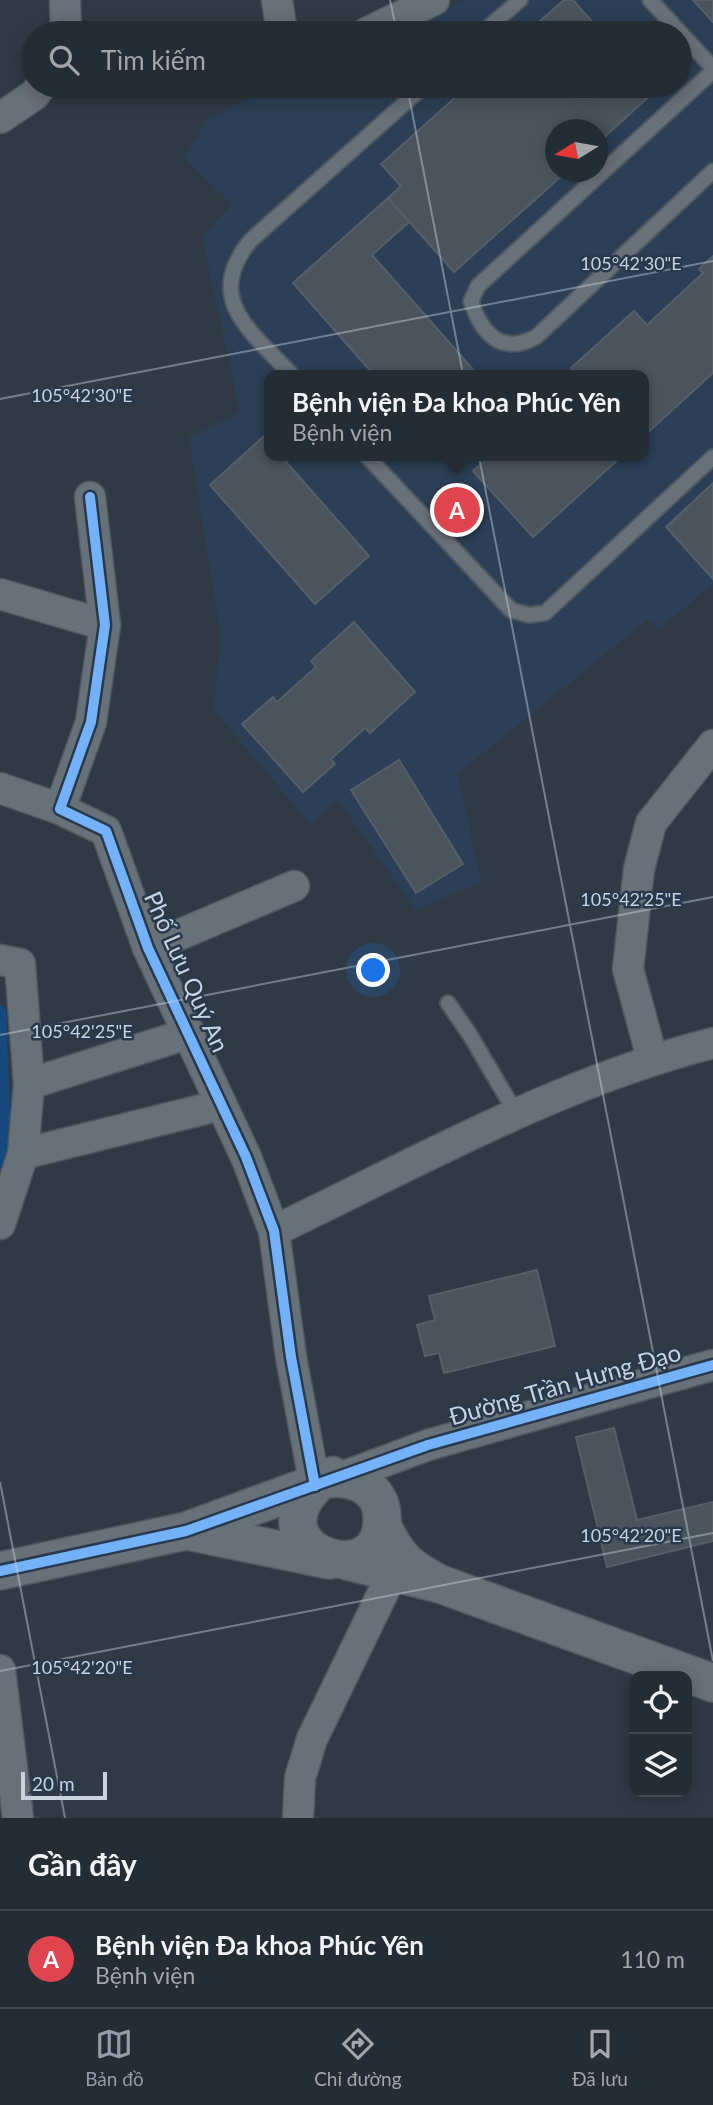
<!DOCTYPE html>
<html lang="vi">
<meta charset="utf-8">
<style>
:root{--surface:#242c34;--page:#2c343c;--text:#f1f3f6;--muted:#a3a7ac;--line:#41484f;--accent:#939da9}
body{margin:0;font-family:Lato,sans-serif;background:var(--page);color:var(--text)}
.controls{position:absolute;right:21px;bottom:21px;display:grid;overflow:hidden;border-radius:14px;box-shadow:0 4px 18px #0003}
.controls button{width:63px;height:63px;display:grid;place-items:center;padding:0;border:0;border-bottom:2px solid var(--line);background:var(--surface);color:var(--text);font:35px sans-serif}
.compass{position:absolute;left:545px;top:119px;width:63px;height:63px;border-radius:50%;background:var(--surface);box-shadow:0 4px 18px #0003;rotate:259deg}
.scale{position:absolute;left:21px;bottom:18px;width:86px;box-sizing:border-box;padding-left:7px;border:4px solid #c8d3df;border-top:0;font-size:19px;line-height:24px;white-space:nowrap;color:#c8d3df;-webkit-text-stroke:5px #28394d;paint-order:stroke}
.you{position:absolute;left:374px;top:971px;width:24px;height:24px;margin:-18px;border:5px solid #fff;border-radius:50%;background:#1a73e8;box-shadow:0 0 0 10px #1a73e833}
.badge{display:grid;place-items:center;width:46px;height:46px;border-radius:50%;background:var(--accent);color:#fff;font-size:23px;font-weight:700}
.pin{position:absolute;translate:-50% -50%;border:4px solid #fff;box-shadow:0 2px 7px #0006}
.popup{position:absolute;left:264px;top:370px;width:385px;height:91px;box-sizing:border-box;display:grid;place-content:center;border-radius:14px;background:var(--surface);filter:drop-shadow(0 2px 5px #0005);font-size:23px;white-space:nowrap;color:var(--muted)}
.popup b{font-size:26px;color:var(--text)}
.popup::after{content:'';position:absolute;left:50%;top:100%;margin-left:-14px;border:14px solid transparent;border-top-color:var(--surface)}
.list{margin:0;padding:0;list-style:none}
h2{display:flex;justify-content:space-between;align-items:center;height:91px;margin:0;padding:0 28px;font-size:30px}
h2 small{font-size:23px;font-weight:400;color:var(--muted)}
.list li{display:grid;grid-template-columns:46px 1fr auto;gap:21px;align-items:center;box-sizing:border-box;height:98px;padding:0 28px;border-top:2px solid var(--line)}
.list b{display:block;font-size:26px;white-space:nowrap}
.list p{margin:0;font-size:23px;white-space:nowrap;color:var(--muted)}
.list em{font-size:23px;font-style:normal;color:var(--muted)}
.icon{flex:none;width:38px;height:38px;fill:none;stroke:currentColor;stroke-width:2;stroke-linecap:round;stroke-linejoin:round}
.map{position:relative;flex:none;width:713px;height:1818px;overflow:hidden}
.search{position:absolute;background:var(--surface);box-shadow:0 4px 18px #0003;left:21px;right:21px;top:21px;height:77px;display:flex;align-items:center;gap:18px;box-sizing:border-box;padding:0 24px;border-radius:38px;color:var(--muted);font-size:26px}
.sheet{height:189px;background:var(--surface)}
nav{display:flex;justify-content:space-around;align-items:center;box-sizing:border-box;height:98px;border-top:2px solid var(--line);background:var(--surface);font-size:19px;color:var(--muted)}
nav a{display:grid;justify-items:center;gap:4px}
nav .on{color:var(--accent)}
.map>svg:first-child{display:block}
.built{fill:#2b3f56;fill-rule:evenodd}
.water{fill:#16497d}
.building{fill:#4b545c;stroke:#565f68;stroke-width:2}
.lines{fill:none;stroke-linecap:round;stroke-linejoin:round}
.service-casing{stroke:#4f5760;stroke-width:18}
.minor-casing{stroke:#4f5760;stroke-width:33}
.tertiary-casing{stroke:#4f5760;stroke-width:40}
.service{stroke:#687078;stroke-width:14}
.minor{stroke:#687078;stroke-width:30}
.tertiary{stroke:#687078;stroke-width:37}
.cycleway-casing{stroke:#28394d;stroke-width:15}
.cycleway{stroke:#73b2f8;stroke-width:10}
.ticks{fill:none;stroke:#c8d3df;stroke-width:2;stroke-opacity:0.45}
.labels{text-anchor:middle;stroke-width:5;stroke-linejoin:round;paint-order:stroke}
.street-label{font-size:24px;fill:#c8d3df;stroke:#28394d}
.ticks-label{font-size:18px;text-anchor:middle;fill:#c8d3df;stroke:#28394d;stroke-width:5;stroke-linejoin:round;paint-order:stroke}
</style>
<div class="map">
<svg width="713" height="1818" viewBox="0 0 713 1818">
<rect width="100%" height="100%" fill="#303a45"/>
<path class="built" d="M466,0h247v583l-53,46 -13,-9 -189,154 23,108 -65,28 -78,-110 -27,25 -98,-116 8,-70 -32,-202 51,-25 -38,-175 30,-33 -48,-46 24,-40 70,-32h402v-53h-287zM556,130h42v42h-42zM270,375h374v81h-374z"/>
<polygon class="water" points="0,1004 6,1010 11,1136 0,1177"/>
<g class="building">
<polygon points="564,0 573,0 602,33 526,33"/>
<polygon points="693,0 713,0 713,22"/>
<polygon points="468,86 649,86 654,92 598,143 598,130 556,130 556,172 566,172 454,272 388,198 401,186 381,164"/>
<polygon points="388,198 409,222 372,255 478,375 374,375 293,283"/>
<polygon points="713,256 713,373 644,436 644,375 578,375 571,368 634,311 647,325 703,273 699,269"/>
<polygon points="264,436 270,443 270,456 281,456 369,556 315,604 210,485"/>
<polygon points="490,456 622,456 533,537 473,471"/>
<polygon points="713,483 713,579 666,527"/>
<polygon points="354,622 415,692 370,733 365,728 331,759 335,764 303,792 242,724 273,697 277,702 316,667 311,661"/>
<polygon points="399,760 463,864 416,893 351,790"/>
<polygon points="537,1270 555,1346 444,1373 439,1353 425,1356 417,1325 435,1320 429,1296"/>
<polygon points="614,1428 637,1520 713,1502 713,1541 607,1567 576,1437"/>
</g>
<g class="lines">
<g class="service-casing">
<g id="service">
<polyline points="650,0 713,68"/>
<polyline points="482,33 520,0"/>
<path d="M713,71l-235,215 -7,15c11,34 31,54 65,36l177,-166"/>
<path d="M292,375c-40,-43 -90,-76 -41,-135l173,-154"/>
<polyline points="367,456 511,610 529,615 545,613 713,457"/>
<polyline points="448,1003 470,1035 517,1115"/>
</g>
</g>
<g class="minor-casing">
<g id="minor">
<polyline points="65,0 66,33"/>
<polyline points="277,0 282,33"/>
<polyline points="366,33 434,0"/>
<polyline points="0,118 34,95 41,86"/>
<polyline points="90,497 105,625 91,722 60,809 106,831 148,948 246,1157 274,1231 291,1357 315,1486"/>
<polyline points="0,594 105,625"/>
<polyline points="0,788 60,809"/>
<polyline points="148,948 294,886"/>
<polyline points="0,960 20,964 29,1084 190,1033"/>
<polyline points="652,1058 628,969 639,869 651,823 713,745"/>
<polyline points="23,1154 29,1084"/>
<polyline points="0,1224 23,1154 221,1105"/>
<path d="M274,1231c142,-68 285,-149 439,-188"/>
<polyline points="333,1472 342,1477 428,1445 713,1365"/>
<polyline points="0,1670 18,1818"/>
<polyline points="298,1818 300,1778 312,1739 393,1572"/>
</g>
</g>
<g class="tertiary-casing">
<g id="tertiary">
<polyline points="187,1531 329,1560"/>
<path d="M347,1561l93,23c-32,-17 -42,-25 -58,-59"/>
<path d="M0,1571l186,-40 142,-52c25,-3 53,8 54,37 4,81 -131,36 -67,-30"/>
<polyline points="440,1584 713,1683"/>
</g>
</g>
<use href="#service" class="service"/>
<use href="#minor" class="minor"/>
<use href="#tertiary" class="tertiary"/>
<g class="cycleway-casing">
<g id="cycleway">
<polyline points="90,497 105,625 91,722 60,809 106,831 148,948 246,1157 274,1231 291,1357 315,1486"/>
<polyline points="0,1571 186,1531 428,1445 713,1365"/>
</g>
</g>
<use href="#cycleway" class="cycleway"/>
</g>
<path class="ticks" d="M390,0l7,33M407,86l306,1575M0,399l713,-138M0,1035l713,-138M0,1482l65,336M0,1671l713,-138"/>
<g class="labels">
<g class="street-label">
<text transform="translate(186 972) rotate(66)" y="8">Phố Lưu Quý An</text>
<text transform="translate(565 1385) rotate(-16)" y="8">Đường Trần Hưng Đạo</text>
</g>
</g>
<g class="ticks-label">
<text x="631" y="270">105°42'30"E</text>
<text x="82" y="402">105°42'30"E</text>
<text x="631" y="906">105°42'25"E</text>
<text x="82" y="1038">105°42'25"E</text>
<text x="631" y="1542">105°42'20"E</text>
<text x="82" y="1674">105°42'20"E</text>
</g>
</svg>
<div class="controls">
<button><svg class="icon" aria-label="locate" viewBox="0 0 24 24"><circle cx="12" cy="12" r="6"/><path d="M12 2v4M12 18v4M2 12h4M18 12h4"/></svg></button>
<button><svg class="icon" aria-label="layers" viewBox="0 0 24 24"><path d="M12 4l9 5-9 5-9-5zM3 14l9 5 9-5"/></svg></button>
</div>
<svg class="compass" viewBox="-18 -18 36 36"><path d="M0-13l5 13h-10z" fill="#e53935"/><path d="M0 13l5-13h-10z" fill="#a3a7ac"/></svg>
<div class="scale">20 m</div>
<div class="you"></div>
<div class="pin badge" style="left:457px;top:510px;background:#e0444e">A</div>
<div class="popup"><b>Bệnh viện Đa khoa Phúc Yên</b>Bệnh viện</div>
<div class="search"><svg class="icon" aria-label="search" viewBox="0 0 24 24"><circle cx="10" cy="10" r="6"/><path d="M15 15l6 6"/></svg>Tìm kiếm</div>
</div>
<section class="sheet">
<h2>Gần đây<small></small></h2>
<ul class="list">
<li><span class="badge" style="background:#e0444e">A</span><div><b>Bệnh viện Đa khoa Phúc Yên</b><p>Bệnh viện</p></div><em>110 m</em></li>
</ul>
</section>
<nav>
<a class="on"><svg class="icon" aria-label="map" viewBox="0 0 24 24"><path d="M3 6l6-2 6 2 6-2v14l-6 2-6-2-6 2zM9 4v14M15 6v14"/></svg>Bản đồ</a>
<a><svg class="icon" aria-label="directions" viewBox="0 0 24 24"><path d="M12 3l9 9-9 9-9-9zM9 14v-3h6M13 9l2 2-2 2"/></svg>Chỉ đường</a>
<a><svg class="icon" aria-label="saved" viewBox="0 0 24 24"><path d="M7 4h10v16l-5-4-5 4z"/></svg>Đã lưu</a>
</nav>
